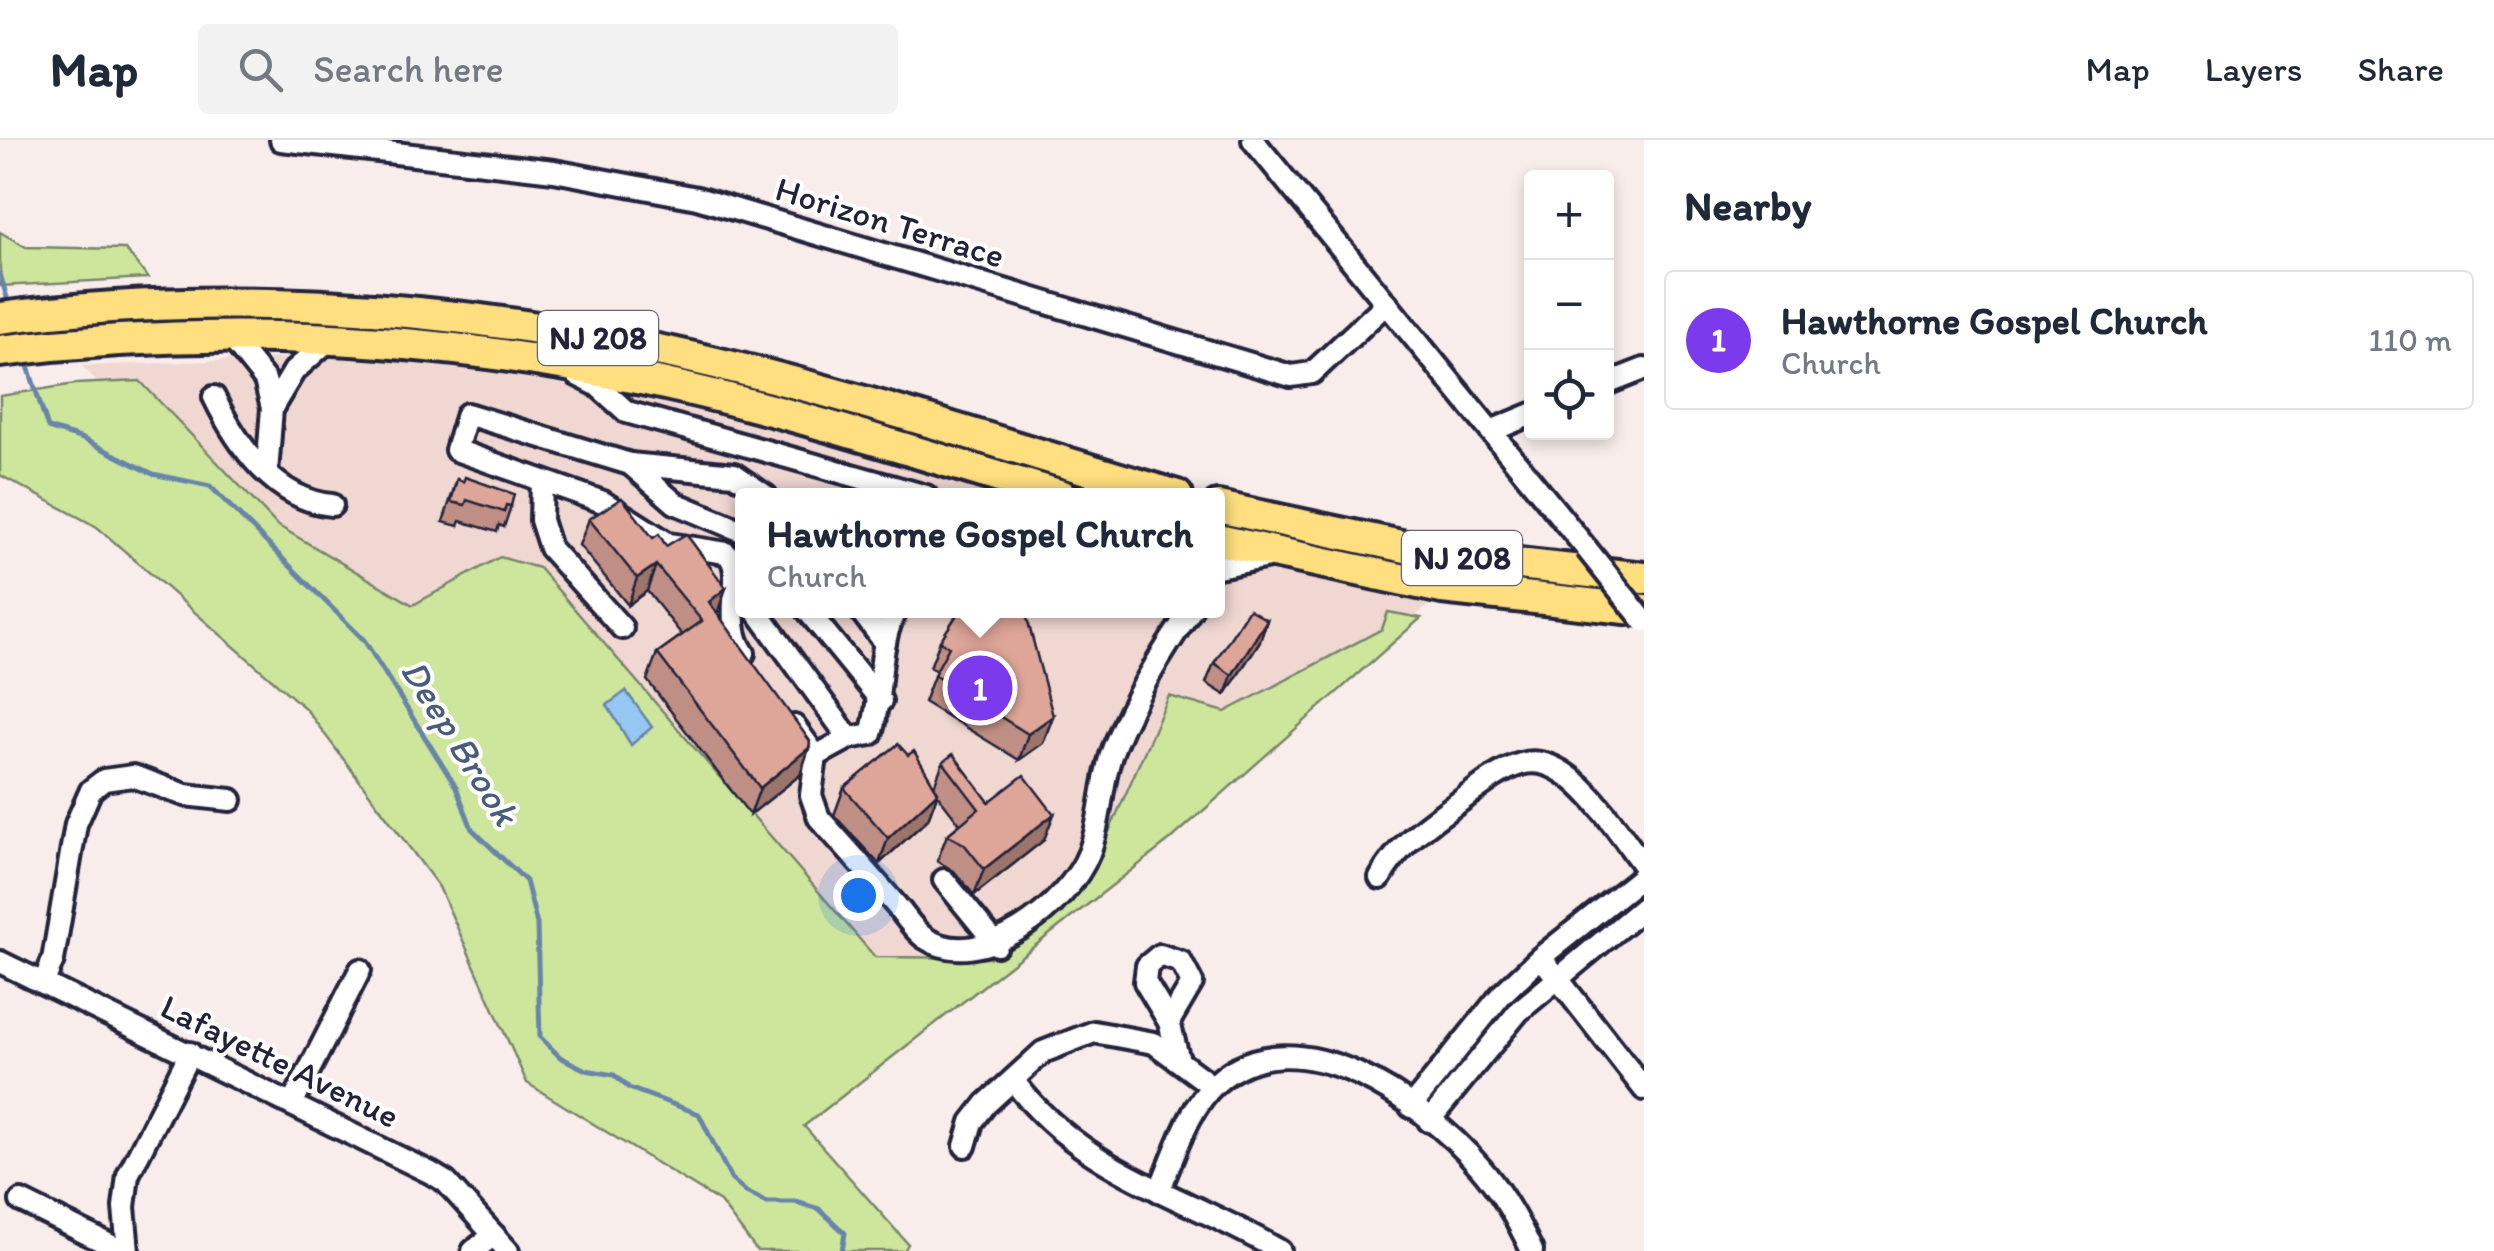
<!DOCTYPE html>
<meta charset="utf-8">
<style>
:root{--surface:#fff;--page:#f2f2f3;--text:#1f2937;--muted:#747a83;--line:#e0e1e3;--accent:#7c3aed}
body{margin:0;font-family:Itim,sans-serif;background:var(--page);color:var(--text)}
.controls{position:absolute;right:30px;top:30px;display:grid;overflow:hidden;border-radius:10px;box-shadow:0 5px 15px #0003}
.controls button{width:90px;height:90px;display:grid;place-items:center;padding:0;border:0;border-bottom:2px solid var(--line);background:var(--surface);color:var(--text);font:50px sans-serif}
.you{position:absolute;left:858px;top:755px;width:35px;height:35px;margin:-25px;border:8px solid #fff;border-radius:50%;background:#1a73e8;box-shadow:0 0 0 15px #1a73e833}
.badge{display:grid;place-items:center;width:65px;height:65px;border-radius:50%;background:var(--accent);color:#fff;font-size:32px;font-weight:700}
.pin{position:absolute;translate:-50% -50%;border:5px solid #fff;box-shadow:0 2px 10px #0006}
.popup{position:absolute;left:735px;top:348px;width:490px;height:130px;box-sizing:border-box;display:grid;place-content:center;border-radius:10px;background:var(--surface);filter:drop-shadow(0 2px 8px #0005);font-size:32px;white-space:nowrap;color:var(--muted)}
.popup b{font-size:38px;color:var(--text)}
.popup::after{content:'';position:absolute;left:50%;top:100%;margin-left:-20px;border:20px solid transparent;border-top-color:var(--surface)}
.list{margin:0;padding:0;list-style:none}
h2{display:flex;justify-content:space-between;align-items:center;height:130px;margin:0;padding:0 40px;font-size:42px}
h2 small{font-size:32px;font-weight:400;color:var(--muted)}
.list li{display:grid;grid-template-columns:65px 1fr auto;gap:30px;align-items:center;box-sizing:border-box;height:140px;margin:0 20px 20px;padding:0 20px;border:2px solid var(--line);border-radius:10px}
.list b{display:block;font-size:38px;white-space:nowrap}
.list p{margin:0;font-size:32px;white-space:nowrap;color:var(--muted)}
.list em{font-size:32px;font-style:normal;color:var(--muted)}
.icon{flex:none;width:55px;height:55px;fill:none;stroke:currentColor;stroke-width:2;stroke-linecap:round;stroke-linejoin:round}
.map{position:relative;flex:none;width:1644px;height:1111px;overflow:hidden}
header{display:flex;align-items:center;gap:60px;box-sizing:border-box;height:140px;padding:0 50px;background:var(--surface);border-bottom:2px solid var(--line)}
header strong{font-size:48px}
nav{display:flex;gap:55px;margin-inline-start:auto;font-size:35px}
.search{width:700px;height:90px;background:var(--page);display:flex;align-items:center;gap:25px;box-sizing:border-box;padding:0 35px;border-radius:10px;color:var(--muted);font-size:38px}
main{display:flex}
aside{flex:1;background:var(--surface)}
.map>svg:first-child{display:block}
.built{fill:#f0d7d2}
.green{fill:#cde69c;stroke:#78846c;stroke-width:2.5}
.water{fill:#96c7f2;stroke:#6885a9;stroke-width:2.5}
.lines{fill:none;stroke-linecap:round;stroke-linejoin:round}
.stream{stroke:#6885a9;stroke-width:5}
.minor-casing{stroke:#22223b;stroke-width:28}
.highway-casing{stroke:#22223b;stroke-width:38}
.minor{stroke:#fff;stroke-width:20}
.highway{stroke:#ffdf80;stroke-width:30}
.minor-bridge-casing{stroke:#22223b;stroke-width:28;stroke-linecap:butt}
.minor-bridge{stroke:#fff;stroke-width:20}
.wall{fill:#bf8e84;stroke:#22223b;stroke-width:2.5}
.shaded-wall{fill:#9b746b;stroke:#22223b;stroke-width:2.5}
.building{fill:#dea599;stroke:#22223b;stroke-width:2.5}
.labels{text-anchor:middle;stroke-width:8;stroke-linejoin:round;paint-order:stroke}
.shield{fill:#fff;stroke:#646476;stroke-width:2.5}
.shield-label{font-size:32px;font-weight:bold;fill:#22223b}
.street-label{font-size:35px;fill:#22223b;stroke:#fff}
.water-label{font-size:38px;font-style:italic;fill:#4b5c7b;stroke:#fff}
</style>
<header>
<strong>Map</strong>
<div class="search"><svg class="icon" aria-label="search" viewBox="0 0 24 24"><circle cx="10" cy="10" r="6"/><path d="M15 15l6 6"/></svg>Search here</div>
<nav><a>Map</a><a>Layers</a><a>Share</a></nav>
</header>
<main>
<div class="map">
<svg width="1644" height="1111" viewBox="0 0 1644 1111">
<rect width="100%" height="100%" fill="#f8edeb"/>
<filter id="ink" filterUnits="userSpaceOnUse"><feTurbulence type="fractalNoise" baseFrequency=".01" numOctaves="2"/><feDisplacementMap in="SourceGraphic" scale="20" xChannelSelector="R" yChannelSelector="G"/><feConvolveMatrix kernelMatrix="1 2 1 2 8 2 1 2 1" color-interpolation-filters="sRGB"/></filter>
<g filter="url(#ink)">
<polygon class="built" points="341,216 576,242 762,287 1000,355 742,356 742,470 1218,470 1218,418 1430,464 801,980 82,226"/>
<g class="green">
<polygon points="0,92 26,107 125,109 148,138 0,146"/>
<polygon points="140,241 277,385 413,465 500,417 539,428 875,817 990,818 1061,774 1088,739 1169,556 1225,572 1382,489 1388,472 1421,478 1169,701 804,986 908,1104 904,1111 757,1111 720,1062 527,943 439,747 306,569 97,387 0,335 0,256 75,244"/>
</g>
<polygon class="water" points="626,551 652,587 631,605 607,565"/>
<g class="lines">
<g class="stream">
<polyline points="0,134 8,161"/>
<polyline points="28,226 48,288 83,299 153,334 210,346 364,500 456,647 472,689 526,741 537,784 540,897 560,917 586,930 614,935 629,948 699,974 731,1039 746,1052 766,1062 796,1062 819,1069 845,1093 842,1111"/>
</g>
<g class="minor-casing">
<g id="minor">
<polyline points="281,0 554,31 697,58 1291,236 1312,233 1387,163"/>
<polyline points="1253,0 1586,408"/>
<polyline points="230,196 265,240 272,268 294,231 330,199"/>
<polyline points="577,235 597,245 627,272 926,356"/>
<polyline points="1606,244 1644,229"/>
<path d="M214,257c23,48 61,103 118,108"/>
<polyline points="1491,291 1532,274"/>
<polyline points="630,324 675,363 742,391"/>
<polyline points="267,333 272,268"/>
<polyline points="542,341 541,380 550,408 622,488"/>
<polyline points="1218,427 1269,417"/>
<polyline points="756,470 849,598"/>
<polyline points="807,470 881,561"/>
<polyline points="860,470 885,503"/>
<path d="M744,513c-24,-34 4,-83 -18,-100l-57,-9 -66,-42 -147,-52 11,-36 163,50 104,10 32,22"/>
<path d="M794,586l22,30 33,-18 22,-4c12,-37 6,-94 26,-124"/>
<path d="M816,616l-5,39 8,23c26,29 51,57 76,86 9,10 19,27 30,34 56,37 144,-34 164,-85 14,-36 11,-74 27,-111 20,-48 45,-89 75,-132"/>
<path d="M1380,738c20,-36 49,-54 82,-78 18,-13 38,-30 59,-36 49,-15 97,69 123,102"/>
<polyline points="944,740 997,805"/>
<polyline points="0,822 431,1033 446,1042 508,1111"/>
<polyline points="1548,826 1644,949"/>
<polyline points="44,842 53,820 76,684 91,650 104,640 133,636 185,655 231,660"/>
<polyline points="1169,882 1192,843 1181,822 1160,815 1147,826 1145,842 1169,882 1179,921"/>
<path d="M1013,940c69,94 171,114 267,171"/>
<polyline points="293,962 360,830"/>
<polyline points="1411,967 1501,855 1541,817 1644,735"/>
<polyline points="1429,981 1519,871 1644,767"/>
<polyline points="965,1006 972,982 986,964 1043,912 1094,892 1154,903 1212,946"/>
<path d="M1159,1051c15,-34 29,-83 57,-108 80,-73 209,20 264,84 22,25 38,54 52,84"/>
<polyline points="21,1061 122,1111"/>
<polyline points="128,1111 124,1067 128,1035 190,913"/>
<polyline points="473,1111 494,1095"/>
</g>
</g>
<g class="highway-casing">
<g id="highway">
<path d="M0,178c211,-28 430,-14 638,28 182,36 360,98 539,150"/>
<path d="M0,211c210,-26 424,-16 632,26 145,29 287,77 430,119"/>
<polyline points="1218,367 1448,416 1644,438"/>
<polyline points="1218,400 1442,448 1644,470"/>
</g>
</g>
<use href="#minor" class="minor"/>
<use href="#highway" class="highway"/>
<g class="minor-bridge-casing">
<polyline id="minor-bridge" points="1586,408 1644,481"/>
</g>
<use href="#minor-bridge" class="minor-bridge"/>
</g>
<g class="wall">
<polygon points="457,339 511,366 504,387 499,385 497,392 460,381 458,386 443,382"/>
<polygon points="589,379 653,398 666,406 717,473 809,608 800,635 750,675 647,540 657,513 682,495 647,451 628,465 579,405"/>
<polygon points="993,476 1053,576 1043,603 1019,620 924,562 936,531 930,527 940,501"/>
<polygon points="1267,480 1260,501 1225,555 1206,543 1214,523"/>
<polygon points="943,622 989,662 1044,700 974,755 954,731 937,721 947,695 960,684 937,654 928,679 879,724 834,675 844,648 934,646"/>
</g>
<g class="shaded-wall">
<polygon points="656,425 647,451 628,465 637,438"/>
<polygon points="726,448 717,474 709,462"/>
<polygon points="1267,480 1260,501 1225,555 1232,535"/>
<polygon points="1053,576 1043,603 1019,620 1028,594"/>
<polygon points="809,608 800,635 750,675 760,648"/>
<polygon points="938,652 928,679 879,724 888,698"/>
<polygon points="1054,674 1044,700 974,755 984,729"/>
</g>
<g class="building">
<polygon points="465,337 514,354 511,366 506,365 504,372 467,360 465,365 451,362 457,339 463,342"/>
<polygon points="622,358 653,398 659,394 666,406 686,394 726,448 709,462 810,601 809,608 760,648 657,513 702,481 656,425 637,438 589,379"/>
<polygon points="1249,469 1267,480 1232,535 1214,523"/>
<polygon points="965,470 992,470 993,476 1015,470 1025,470 1053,576 1028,594 934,535 949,507 940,501 958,473"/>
<polygon points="898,604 908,615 914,611 938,652 888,698 844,648"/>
<polygon points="953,614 989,662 1024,635 1054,674 984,729 964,704 947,695 979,669 943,622"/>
</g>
</g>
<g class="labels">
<g class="shield">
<rect x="538" y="171" width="120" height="54" rx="8"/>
<rect x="1402" y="391" width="120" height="54" rx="8"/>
</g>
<g class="shield-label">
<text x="598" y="209">NJ 208</text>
<text x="1462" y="429">NJ 208</text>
</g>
<g class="street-label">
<text transform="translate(890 82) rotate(17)" y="12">Horizon Terrace</text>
<text transform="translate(280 921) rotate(26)" y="12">Lafayette Avenue</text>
</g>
<g class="water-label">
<text transform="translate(460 602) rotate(58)" y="13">Deep Brook</text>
</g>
</g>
</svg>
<div class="controls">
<button>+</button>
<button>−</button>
<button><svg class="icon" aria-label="locate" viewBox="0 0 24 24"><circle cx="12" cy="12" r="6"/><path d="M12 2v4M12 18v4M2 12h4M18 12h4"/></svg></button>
</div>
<div class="you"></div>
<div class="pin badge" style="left:980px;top:548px">1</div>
<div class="popup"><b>Hawthorne Gospel Church</b>Church</div>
</div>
<aside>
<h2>Nearby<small></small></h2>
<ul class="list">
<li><span class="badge">1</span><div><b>Hawthorne Gospel Church</b><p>Church</p></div><em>110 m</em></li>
</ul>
</aside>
</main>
